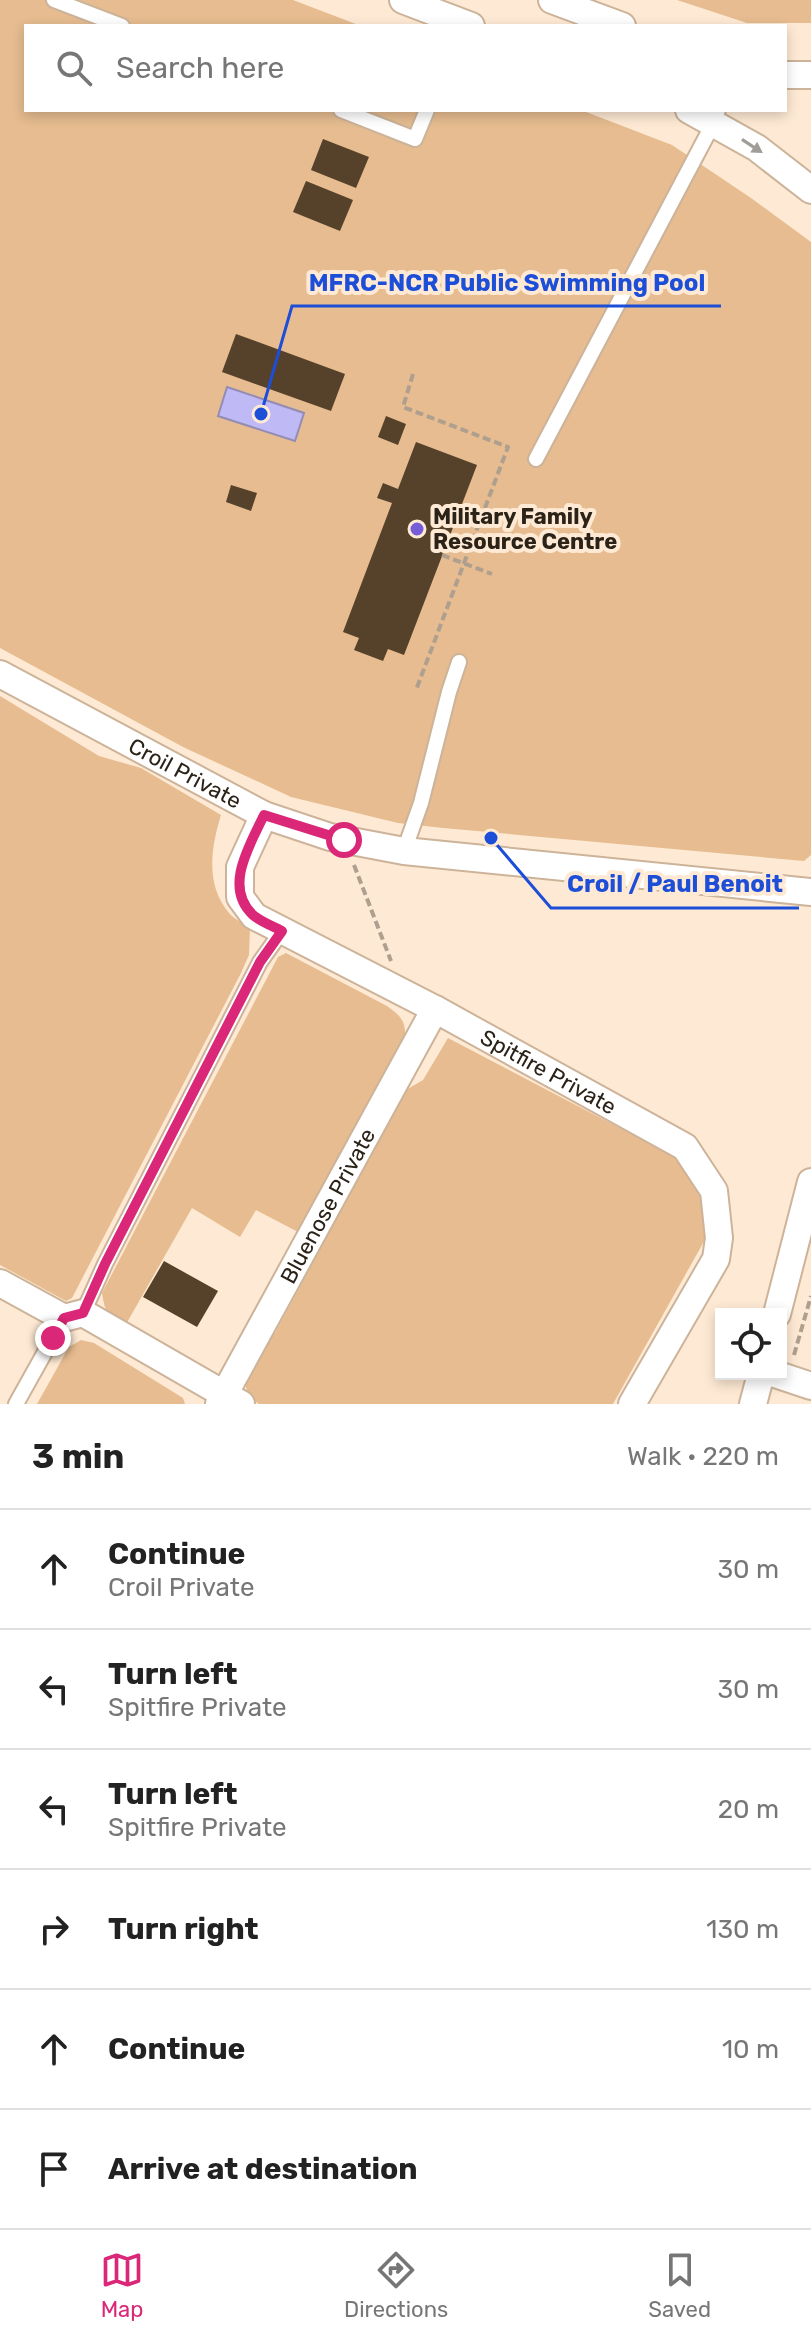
<!DOCTYPE html>
<meta charset="utf-8">
<style>
:root{--surface:#fff;--page:#f6f6f6;--text:#222;--muted:#767676;--line:#e0e0e0;--accent:#db2777}
body{margin:0;font-family:Rubik,sans-serif;background:var(--page);color:var(--text)}
.controls{position:absolute;right:24px;bottom:24px;display:grid;overflow:hidden;border-radius:0px;box-shadow:0 4px 12px #0003}
.controls button{width:72px;height:72px;display:grid;place-items:center;padding:0;border:0;border-bottom:2px solid var(--line);background:var(--surface);color:var(--text);font:40px sans-serif}
.stop{position:absolute;width:24px;height:24px;margin:-18px;border:6px solid #db2777;border-radius:50%;background:#fff}
.stop.end{background:#db2777;border-color:#fff;box-shadow:0 2px 8px #0008}
.list{margin:0;padding:0;list-style:none}
h2{display:flex;justify-content:space-between;align-items:center;height:104px;margin:0;padding:0 32px;font-size:34px}
h2 small{font-size:26px;font-weight:400;color:var(--muted)}
.list li{display:grid;grid-template-columns:52px 1fr auto;gap:24px;align-items:center;box-sizing:border-box;height:120px;padding:0 32px;border-top:2px solid var(--line)}
.list b{display:block;font-size:30px;white-space:nowrap}
.list p{margin:0;font-size:26px;white-space:nowrap;color:var(--muted)}
.list em{font-size:26px;font-style:normal;color:var(--muted)}
.icon{flex:none;width:44px;height:44px;fill:none;stroke:currentColor;stroke-width:2;stroke-linecap:round;stroke-linejoin:round}
.map{position:relative;flex:none;width:811px;height:1404px;overflow:hidden}
.search{position:absolute;background:var(--surface);box-shadow:0 4px 12px #0003;left:24px;right:24px;top:24px;height:88px;display:flex;align-items:center;gap:20px;box-sizing:border-box;padding:0 28px;border-radius:0px;color:var(--muted);font-size:30px}
.sheet{height:824px;background:var(--surface)}
nav{display:flex;justify-content:space-around;align-items:center;box-sizing:border-box;height:112px;border-top:2px solid var(--line);background:var(--surface);font-size:22px;color:var(--muted)}
nav a{display:grid;justify-items:center;gap:4px}
nav .on{color:var(--accent)}
.map>svg:first-child{display:block}
.green{fill:#e6bc90}
.water{fill:#bfb9f5;stroke:#938cb3;stroke-width:2}
.building{fill:#56412b}
.lines{fill:none;stroke-linecap:round;stroke-linejoin:round}
.lane-casing{stroke:#ccb399;stroke-width:18}
.street-casing{stroke:#ccb399;stroke-width:30}
.path{stroke:#af9f8e;stroke-width:4;stroke-dasharray:8 4;stroke-linecap:butt}
.lane{stroke:#fff;stroke-width:14}
.street{stroke:#fff;stroke-width:26}
.oneway{fill:#a09c97}
.route{stroke:#db2777;stroke-width:10}
.poi-dot{fill:#765cd6;stroke:#feead4;stroke-width:3}
.labels{text-anchor:middle;stroke-width:8;stroke-linejoin:round;paint-order:stroke}
.poi-label{font-size:22px;font-weight:bold;fill:#2b2218;stroke:#feead4;text-anchor:start}
.street-label{font-size:22px;fill:#2b2218;stroke:#feead4}
.leader{fill:none;stroke:#1d4ed8;stroke-width:3}
.callout-dot{fill:#1d4ed8;stroke:#feead4;stroke-width:3}
.callout-label{font-size:24px;text-anchor:middle;font-weight:bold;fill:#1d4ed8;stroke:#feead4;stroke-width:8;stroke-linejoin:round;paint-order:stroke}
</style>
<div class="map">
<svg width="811" height="1404" viewBox="0 0 811 1404">
<rect width="100%" height="100%" fill="#feead4"/>
<g class="green">
<polygon points="0,0 293,0 361,26 26,26 26,110 581,110 672,145 751,198 811,242 811,855 804,861 443,828 398,823 291,797 183,747 0,648"/>
<polygon points="677,0 811,0 811,23 747,23"/>
<path d="M0,696l99,60 42,12 80,47c-10,33 -16,69 8,98 5,6 14,10 21,14l-1,28 -9,20 -168,323 -6,3 -66,-36z"/>
<path d="M286,953l101,53c14,10 19,15 18,32l-107,194 -42,-22 -16,27 -48,-29 -67,118c-17,-10 -20,-13 -23,-33l176,-336z"/>
<path d="M448,1038l233,122 16,16 13,52 -8,17 -89,159h-354c-31,-20 -2,-52 16,-71l131,-243 17,-10z"/>
<polygon points="81,1340 94,1343 183,1398 185,1404 37,1404 69,1347"/>
</g>
<polygon class="water" points="227,387 304,413 295,441 218,416"/>
<g class="building">
<polygon points="323,139 369,157 356,188 311,170"/>
<polygon points="306,181 353,200 340,231 293,212"/>
<polygon points="236,334 345,374 331,411 222,372"/>
<polygon points="386,416 406,424 398,445 378,437"/>
<polygon points="416,442 477,465 404,655 388,649 383,661 354,650 359,638 343,632 392,503 377,498 383,483 398,489"/>
<polygon points="231,485 257,493 251,511 226,502"/>
<polygon points="164,1261 218,1291 197,1327 143,1297"/>
</g>
<g class="lines">
<g class="lane-casing">
<g id="lane">
<polyline points="54,0 122,26"/>
<polyline points="341,110 415,139 427,110"/>
<polyline points="536,459 714,122 718,110"/>
<polyline points="404,851 421,803 449,692 459,662"/>
<polyline points="83,1313 105,1264 260,962 282,931"/>
<polyline points="16,1404 64,1318"/>
</g>
</g>
<g class="street-casing">
<g id="street">
<polyline points="403,0 471,26"/>
<polyline points="552,0 622,26"/>
<polyline points="785,75 811,75"/>
<polyline points="689,110 757,148 811,190"/>
<path id="s1" d="M0,674l264,141 66,22 74,14 407,41"/>
<path id="s2" d="M264,815l-24,52v30l14,19 181,93 250,138 29,44 5,47 -3,21 -84,145"/>
<polyline points="0,1283 64,1318 83,1313 241,1404"/>
<polyline points="777,1314 811,1182"/>
<polyline points="775,1374 811,1386"/>
<path id="s3" d="M219,1404l216,-395"/>
<polyline points="753,1404 761,1374"/>
</g>
</g>
<g class="path">
<polyline points="413,374 403,407 508,447 416,690"/>
<polyline points="442,555 492,574"/>
<polyline points="354,865 391,961"/>
<polyline points="794,1355 811,1296"/>
</g>
<use href="#lane" class="lane"/>
<use href="#street" class="street"/>
</g>
<defs><path id="oneway-solid" d="M-6-.8H1V-3.2L6.5 0L1 3.2V.8H-6Z" transform="scale(2)"/></defs>
<use class="oneway" href="#oneway-solid" transform="translate(752 146) rotate(33)"/>
<g class="lines">
<path class="route" d="M53,1338l11,-20 19,-5 22,-49 155,-302 22,-31c-9,-5 -21,-9 -29,-16 -30,-28 -3,-70 11,-100l80,25"/>
</g>
<circle class="poi-dot" cx="417" cy="529" r="8"/>
<g class="labels">
<g class="poi-label">
<text x="433" y="524">Military Family<tspan x="433" dy="25">Resource Centre</tspan></text>
</g>
<g class="street-label">
<text dy="8" stroke="none"><textPath href="#s1" startOffset="210">Croil Private</textPath></text>
<text dy="8" stroke="none"><textPath href="#s2" startOffset="444">Spitfire Private</textPath></text>
<text dy="8" stroke="none"><textPath href="#s3" startOffset="226">Bluenose Private</textPath></text>
</g>
</g>
<path class="leader" d="M261 414L292 306H721M491 838L551 908H799"/>
<g class="callout-dot">
<circle cx="261" cy="414" r="8"/>
<circle cx="491" cy="838" r="8"/>
</g>
<g class="callout-label">
<text x="507" y="291">MFRC-NCR Public Swimming Pool</text>
<text x="675" y="892">Croil / Paul Benoit</text>
</g>
</svg>
<div class="controls">
<button><svg class="icon" aria-label="locate" viewBox="0 0 24 24"><circle cx="12" cy="12" r="6"/><path d="M12 2v4M12 18v4M2 12h4M18 12h4"/></svg></button>
</div>
<div class="stop" style="left:344px;top:840px"></div>
<div class="stop end" style="left:53px;top:1338px"></div>
<div class="search"><svg class="icon" aria-label="search" viewBox="0 0 24 24"><circle cx="10" cy="10" r="6"/><path d="M15 15l6 6"/></svg>Search here</div>
</div>
<section class="sheet">
<h2>3 min<small>Walk · 220 m</small></h2>
<ul class="list">
<li><svg class="icon" aria-label="ahead" viewBox="0 0 24 24"><path d="M12 20V5M6 11l6-6 6 6"/></svg><div><b>Continue</b><p>Croil Private</p></div><em>30 m</em></li>
<li><svg class="icon" aria-label="left" viewBox="0 0 24 24"><path d="M17 20v-9H6M10 6l-5 5 5 5"/></svg><div><b>Turn left</b><p>Spitfire Private</p></div><em>30 m</em></li>
<li><svg class="icon" aria-label="left" viewBox="0 0 24 24"><path d="M17 20v-9H6M10 6l-5 5 5 5"/></svg><div><b>Turn left</b><p>Spitfire Private</p></div><em>20 m</em></li>
<li><svg class="icon" aria-label="right" viewBox="0 0 24 24"><path d="M7 20v-9h11M14 6l5 5-5 5"/></svg><div><b>Turn right</b></div><em>130 m</em></li>
<li><svg class="icon" aria-label="ahead" viewBox="0 0 24 24"><path d="M12 20V5M6 11l6-6 6 6"/></svg><div><b>Continue</b></div><em>10 m</em></li>
<li><svg class="icon" aria-label="arrive" viewBox="0 0 24 24"><path d="M6 21V4h12l-3 4 3 4H6"/></svg><div><b>Arrive at destination</b></div></li>
</ul>
</section>
<nav>
<a class="on"><svg class="icon" aria-label="map" viewBox="0 0 24 24"><path d="M3 6l6-2 6 2 6-2v14l-6 2-6-2-6 2zM9 4v14M15 6v14"/></svg>Map</a>
<a><svg class="icon" aria-label="directions" viewBox="0 0 24 24"><path d="M12 3l9 9-9 9-9-9zM9 14v-3h6M13 9l2 2-2 2"/></svg>Directions</a>
<a><svg class="icon" aria-label="saved" viewBox="0 0 24 24"><path d="M7 4h10v16l-5-4-5 4z"/></svg>Saved</a>
</nav>
